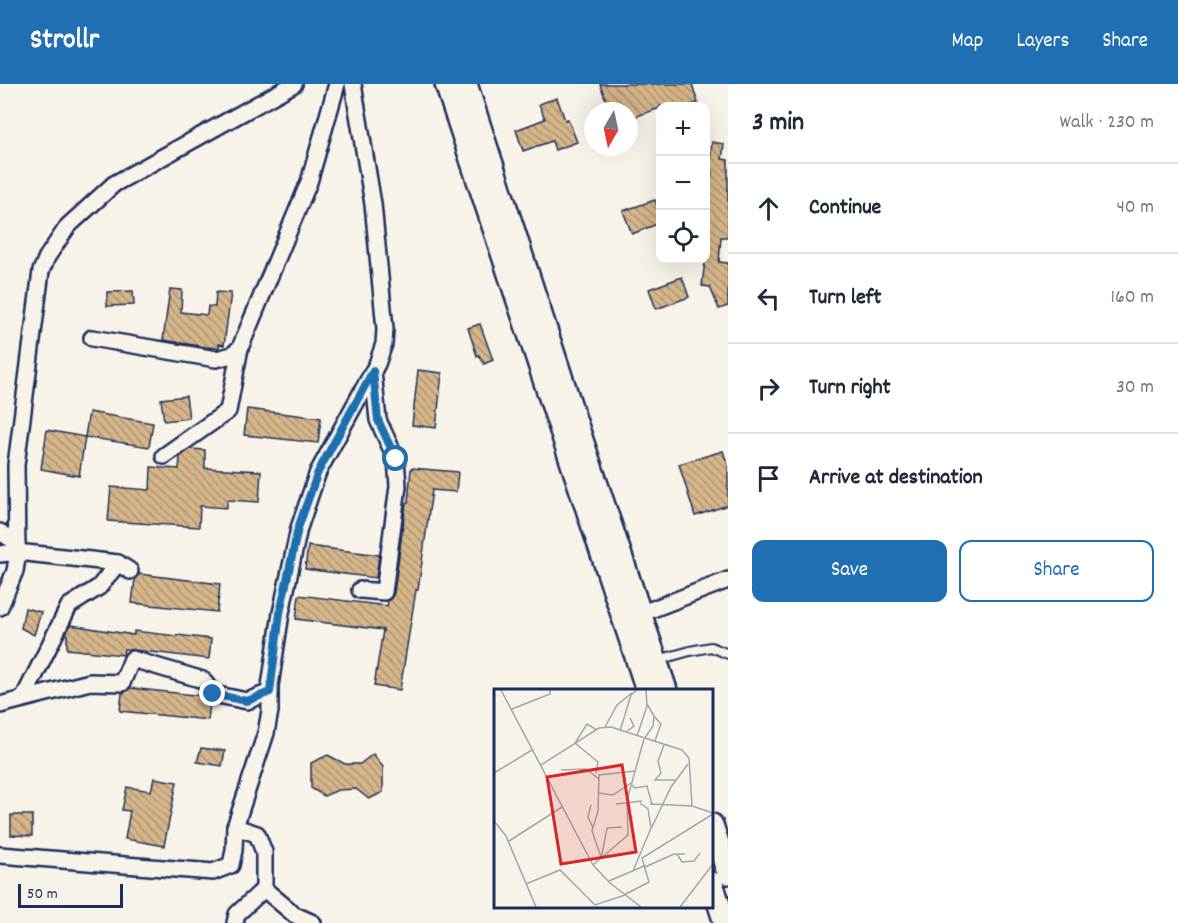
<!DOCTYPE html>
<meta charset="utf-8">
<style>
:root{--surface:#fff;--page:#f6f6f7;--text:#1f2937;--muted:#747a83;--line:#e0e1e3;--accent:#1f6fb2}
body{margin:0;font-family:Dekko,sans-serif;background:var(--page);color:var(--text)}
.controls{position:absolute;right:18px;top:18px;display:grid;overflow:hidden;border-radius:12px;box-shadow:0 6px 24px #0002}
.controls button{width:54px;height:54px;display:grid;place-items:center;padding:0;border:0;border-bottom:2px solid var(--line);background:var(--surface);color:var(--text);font:30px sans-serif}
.compass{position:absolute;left:584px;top:18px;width:54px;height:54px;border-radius:50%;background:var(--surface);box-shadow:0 6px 24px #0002;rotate:189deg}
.scale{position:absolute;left:18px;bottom:15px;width:105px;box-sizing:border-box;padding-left:6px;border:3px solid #1b2f5e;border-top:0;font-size:16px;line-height:21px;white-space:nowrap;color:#1b2f5e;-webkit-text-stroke:4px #f7f3e8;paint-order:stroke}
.stop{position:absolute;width:18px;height:18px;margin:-14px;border:4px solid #1f6fb2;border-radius:50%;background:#fff}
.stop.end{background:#1f6fb2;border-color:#fff;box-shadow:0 2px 6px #0008}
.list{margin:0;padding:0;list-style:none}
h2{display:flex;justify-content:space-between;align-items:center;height:78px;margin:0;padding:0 24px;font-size:26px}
h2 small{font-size:20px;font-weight:400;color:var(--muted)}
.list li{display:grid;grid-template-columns:39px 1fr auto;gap:18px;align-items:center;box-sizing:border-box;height:90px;padding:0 24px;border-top:2px solid var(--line)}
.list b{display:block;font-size:22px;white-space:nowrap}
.list em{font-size:20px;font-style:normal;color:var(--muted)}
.actions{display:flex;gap:12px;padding:18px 24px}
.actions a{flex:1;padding:14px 0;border:2px solid var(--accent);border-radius:12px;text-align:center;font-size:21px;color:var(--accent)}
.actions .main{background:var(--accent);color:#fff}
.icon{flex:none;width:33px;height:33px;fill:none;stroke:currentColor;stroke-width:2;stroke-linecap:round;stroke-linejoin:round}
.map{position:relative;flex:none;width:728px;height:839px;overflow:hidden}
header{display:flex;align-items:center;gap:36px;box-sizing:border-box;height:84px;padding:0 30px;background:var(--accent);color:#fff}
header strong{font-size:28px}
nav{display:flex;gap:33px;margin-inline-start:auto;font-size:21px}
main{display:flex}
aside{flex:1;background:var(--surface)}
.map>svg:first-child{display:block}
.building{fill:url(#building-back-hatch);stroke:#1b2f5e;stroke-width:1.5}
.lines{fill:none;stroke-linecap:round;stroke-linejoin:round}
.lane-casing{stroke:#1b2f5e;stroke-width:12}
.street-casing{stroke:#1b2f5e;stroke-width:20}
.secondary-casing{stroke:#1b2f5e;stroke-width:26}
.lane{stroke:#f7f3e8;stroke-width:8}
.street{stroke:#f7f3e8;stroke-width:15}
.secondary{stroke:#f7f3e8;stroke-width:21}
.route{stroke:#1f6fb2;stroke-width:8}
.inset-road{fill:none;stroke:#9fa5b1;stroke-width:1.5}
.view{fill:#d62828;fill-opacity:0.15;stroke:#d62828;stroke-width:3}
.inset-edge{fill:none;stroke:#1b2f5e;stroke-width:3}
</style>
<header>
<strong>Strollr</strong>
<nav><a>Map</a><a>Layers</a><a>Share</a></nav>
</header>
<main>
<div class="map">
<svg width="728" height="839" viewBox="0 0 728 839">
<defs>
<pattern id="building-back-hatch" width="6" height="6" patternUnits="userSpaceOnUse" patternTransform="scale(1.5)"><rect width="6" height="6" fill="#d6b589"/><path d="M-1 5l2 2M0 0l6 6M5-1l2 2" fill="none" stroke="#ad9473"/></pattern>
</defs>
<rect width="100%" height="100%" fill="#f7f3e8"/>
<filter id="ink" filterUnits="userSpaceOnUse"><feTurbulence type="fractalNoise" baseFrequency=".0167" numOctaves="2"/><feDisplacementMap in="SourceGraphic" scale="12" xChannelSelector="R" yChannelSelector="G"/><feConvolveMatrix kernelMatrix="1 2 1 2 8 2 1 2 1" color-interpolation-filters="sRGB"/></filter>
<g filter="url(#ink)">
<g class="building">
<polygon points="600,0 692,0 698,19 687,22 660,22 660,24 629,35 629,27 610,27"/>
<polygon points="557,14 565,36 568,35 577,58 555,66 552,57 523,67 516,46 545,35 539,20"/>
<polygon points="712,58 724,60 722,75 728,76 728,153 721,153 719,178 728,179 728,222 719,225 710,203 702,202 705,176 705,154 709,123 707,123 712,87 709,87"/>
<polygon points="655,116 660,129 660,139 632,150 623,127"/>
<polygon points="682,193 689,213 656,225 649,205"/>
<polygon points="170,205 182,206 181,228 207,231 208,222 215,223 216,208 231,209 224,261 219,260 219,264 206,263 163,256"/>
<polygon points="133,207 134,221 107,222 107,208"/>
<polygon points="480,240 493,276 484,280 479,271 477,272 468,244"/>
<polygon points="418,286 442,289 436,344 412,341"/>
<polygon points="186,312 189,334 164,337 161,315"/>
<polygon points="247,325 321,334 318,359 244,351"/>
<polygon points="89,328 153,339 149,363 85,353"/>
<polygon points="47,346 85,353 79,392 41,385"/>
<polygon points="190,365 205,366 205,384 261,387 259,418 227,416 227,424 200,422 199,443 108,437 111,403 150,406 151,383 179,385 180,373"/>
<polygon points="723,367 728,382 728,421 695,432 679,380"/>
<polygon points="411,384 458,388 456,408 432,406 418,506 416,506 400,606 374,602 383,546 296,535 299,511 387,522 388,517 391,514 394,509 406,419 408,419"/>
<polygon points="308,462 379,471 376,494 305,485"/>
<polygon points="139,490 220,500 217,528 132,519 135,495"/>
<polygon points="25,524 41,528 34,551 21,544"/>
<polygon points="71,541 134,551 134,547 177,552 177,551 211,555 209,575 134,566 124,565 123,571 67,565 67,547"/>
<polygon points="130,604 203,612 210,619 208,636 120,627 122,609 127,607"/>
<polygon points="201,664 225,667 222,682 197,678"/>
<polygon points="373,670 383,683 383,708 369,715 356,705 338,706 324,712 311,704 311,679 328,671 345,680 360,680"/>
<polygon points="154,694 177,698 164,762 125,755 130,727 122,726 127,703 151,707"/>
<polygon points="11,731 32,731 32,752 11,751"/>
</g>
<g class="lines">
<g class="lane-casing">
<polyline id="lane" points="658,576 690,567 711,563 728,570"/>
</g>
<g class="street-casing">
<g id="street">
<polyline points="92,254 216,275 232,271 240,264 309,98 337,0"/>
<polyline points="164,372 228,327 240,264"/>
<polyline points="0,448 17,459"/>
<polyline points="0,470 17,468 118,479"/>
<polyline points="360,506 384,508 398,402 396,375 378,336 373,287"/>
<polyline points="0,523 15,487 17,474 16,381 41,187 47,173 68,142 114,100 294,0"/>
<polyline points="632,533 728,496"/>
<polyline points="23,615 69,522 99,503 118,479 130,487"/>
<polyline points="0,621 90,598 122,599 132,575 203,596 213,610 247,617 270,608"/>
<polyline points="235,743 257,750 264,768 264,805 295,831 313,839"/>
<polyline points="0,771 213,788 231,781 234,766 235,743 266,649 270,627 270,602 281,529 299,444 318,388 377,280 384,260 385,245 373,120 353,0"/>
<polyline points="235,839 237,830 264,805"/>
</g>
</g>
<g class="secondary-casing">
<g id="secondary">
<polyline points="446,0 647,606"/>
<polyline points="466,0 575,335 666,606"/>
<polyline points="712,741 728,789"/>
<polyline points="712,799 725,839"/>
</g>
</g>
<use href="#lane" class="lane"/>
<use href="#street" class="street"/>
<use href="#secondary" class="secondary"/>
</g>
</g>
<g class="lines" filter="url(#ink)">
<polyline class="route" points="213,610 247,617 270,608 280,529 298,444 318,388 373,287 378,336 396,375"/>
</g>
<g transform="translate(494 605)">
<rect width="219" height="219" fill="#f7f3e8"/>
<path class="inset-road" d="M7,1l92,175 17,18 31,24M18,20l38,-15v-4M160,27l7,8 -6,17M111,38l12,-22 15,-12M126,42l11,-36 6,-5M132,43l8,-6 -4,-8M143,47l10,-30 -1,-16M81,54l23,19 -2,11M81,54l12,-19 10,6M170,56l-6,16 3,12 -6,7h21M47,76l58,-37 12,-1 71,23 7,8 3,48 21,7M67,81l25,-1 13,10M0,84l38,-23M137,95l4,4 12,-2 5,18M105,104l14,2 18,-12M122,115l26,-3M156,115l42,2M97,116l-3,12 5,11M0,132l12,15 30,71M158,138l19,-40 17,-23M15,152l53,-34M183,165l5,8 12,-1 6,-8M107,168l-9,-26 6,-20 1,-36 36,-4M107,170l6,-31 15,-1M99,176l35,-30 -1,-35 17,-61 9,-13 1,-10 -7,-12M151,178l29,-13h11M139,182l18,-43 -3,-19 -8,-6M115,192l35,-15M32,195l34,-14 35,35 30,-10M130,206l25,-13 -7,-24 71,-44M186,218l33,-43"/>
<path class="view" d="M128,76l14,87 -75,12 -14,-87z"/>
<rect width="219" height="219" class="inset-edge"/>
</g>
</svg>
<div class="controls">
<button>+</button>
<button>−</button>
<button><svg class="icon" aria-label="locate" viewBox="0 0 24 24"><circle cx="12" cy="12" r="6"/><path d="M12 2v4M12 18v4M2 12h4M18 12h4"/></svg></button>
</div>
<svg class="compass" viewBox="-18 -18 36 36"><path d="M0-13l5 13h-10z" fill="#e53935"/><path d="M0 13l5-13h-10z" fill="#747a83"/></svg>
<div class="scale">50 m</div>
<div class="stop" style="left:396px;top:375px"></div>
<div class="stop end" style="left:213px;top:610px"></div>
</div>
<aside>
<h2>3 min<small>Walk · 230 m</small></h2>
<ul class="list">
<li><svg class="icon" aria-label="ahead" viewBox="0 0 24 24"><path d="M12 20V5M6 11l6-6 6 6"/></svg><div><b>Continue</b></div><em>40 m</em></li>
<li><svg class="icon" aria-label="left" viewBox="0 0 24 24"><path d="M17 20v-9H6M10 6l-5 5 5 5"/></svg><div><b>Turn left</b></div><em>160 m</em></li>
<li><svg class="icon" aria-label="right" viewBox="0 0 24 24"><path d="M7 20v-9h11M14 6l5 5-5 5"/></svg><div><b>Turn right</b></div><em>30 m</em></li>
<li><svg class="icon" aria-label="arrive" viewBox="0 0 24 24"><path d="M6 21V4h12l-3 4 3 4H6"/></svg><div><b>Arrive at destination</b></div></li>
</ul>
<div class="actions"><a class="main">Save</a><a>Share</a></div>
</aside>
</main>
